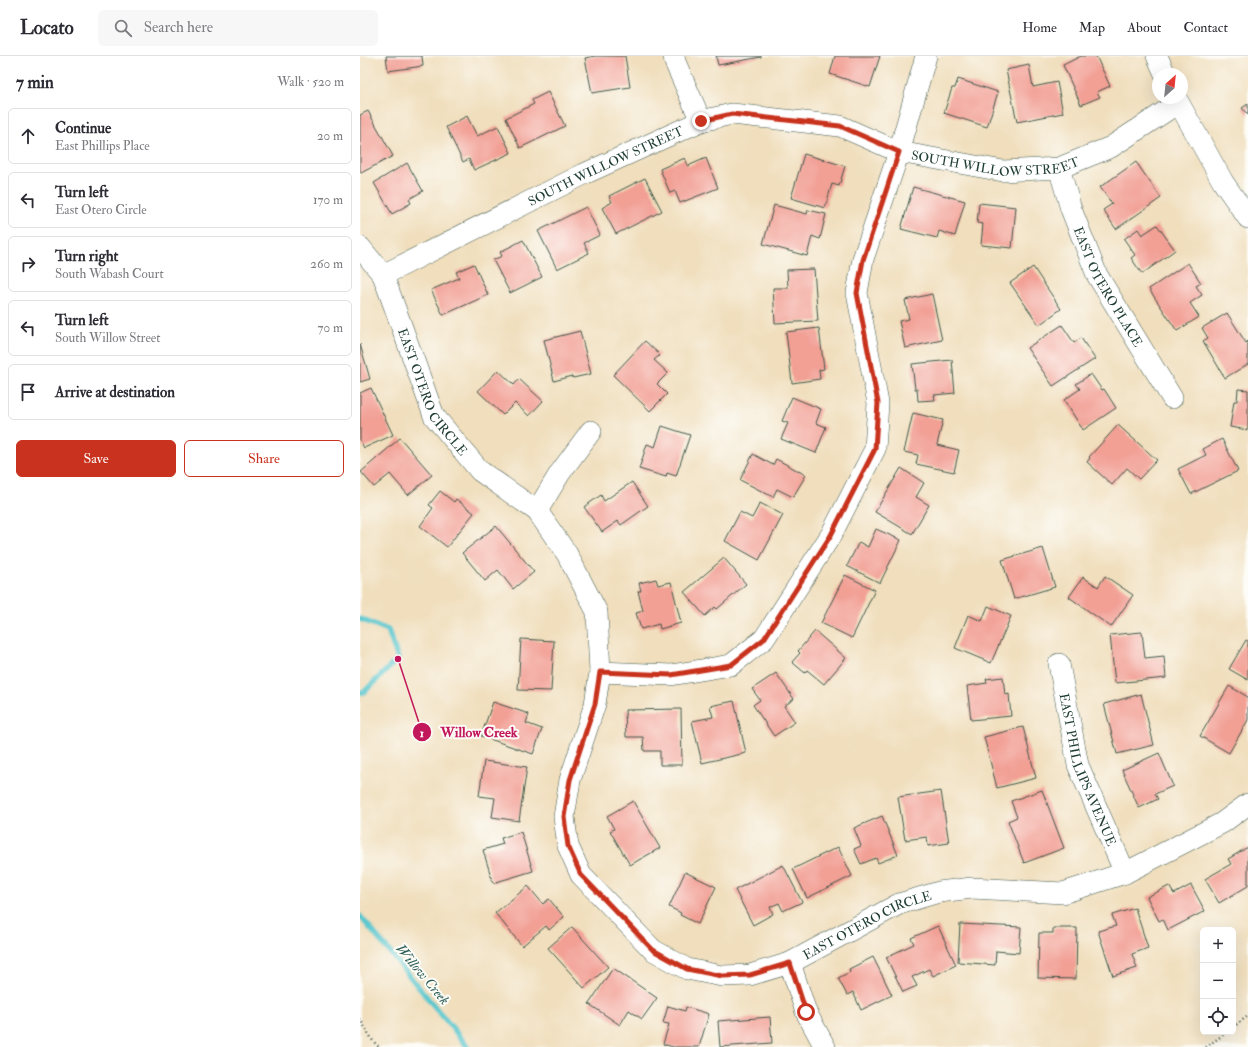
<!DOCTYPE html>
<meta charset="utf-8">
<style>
:root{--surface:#fff;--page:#f7f7f7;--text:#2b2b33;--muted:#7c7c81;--line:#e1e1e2;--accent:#c8321e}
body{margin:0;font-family:"IM FELL Double Pica",serif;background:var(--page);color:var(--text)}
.controls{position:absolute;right:12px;bottom:12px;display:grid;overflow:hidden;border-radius:6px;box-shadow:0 4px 16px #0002}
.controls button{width:36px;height:36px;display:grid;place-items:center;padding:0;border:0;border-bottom:1px solid var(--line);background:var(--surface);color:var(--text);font:20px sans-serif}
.compass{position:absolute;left:792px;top:12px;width:36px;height:36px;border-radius:50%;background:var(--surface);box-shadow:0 4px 16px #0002;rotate:27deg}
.stop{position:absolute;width:12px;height:12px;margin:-9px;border:3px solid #c8321e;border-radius:50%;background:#fff}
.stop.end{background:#c8321e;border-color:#fff;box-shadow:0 1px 4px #0008}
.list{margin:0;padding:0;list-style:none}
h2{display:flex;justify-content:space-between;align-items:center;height:52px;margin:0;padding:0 16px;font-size:17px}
h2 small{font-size:13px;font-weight:400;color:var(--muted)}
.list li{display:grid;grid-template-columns:26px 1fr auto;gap:12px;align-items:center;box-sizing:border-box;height:56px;margin:0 8px 8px;padding:0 8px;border:1px solid var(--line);border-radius:6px}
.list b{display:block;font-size:15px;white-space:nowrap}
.list p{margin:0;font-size:13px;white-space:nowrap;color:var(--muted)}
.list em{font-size:13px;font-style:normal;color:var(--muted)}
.actions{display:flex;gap:8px;padding:12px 16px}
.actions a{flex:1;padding:9px 0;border:1px solid var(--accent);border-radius:6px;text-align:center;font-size:14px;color:var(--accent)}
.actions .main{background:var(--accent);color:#fff}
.icon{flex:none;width:22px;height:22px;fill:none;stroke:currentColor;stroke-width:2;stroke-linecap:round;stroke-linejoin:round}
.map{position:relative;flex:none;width:888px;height:991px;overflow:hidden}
header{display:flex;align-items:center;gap:24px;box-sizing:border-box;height:56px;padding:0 20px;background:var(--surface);border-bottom:1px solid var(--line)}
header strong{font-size:19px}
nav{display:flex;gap:22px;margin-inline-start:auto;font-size:14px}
.search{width:280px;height:36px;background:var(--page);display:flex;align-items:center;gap:10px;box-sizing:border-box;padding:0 14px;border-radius:6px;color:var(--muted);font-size:15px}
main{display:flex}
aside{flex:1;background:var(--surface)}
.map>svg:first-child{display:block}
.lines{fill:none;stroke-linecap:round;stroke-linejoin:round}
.stream{stroke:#5ac7ce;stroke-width:5.5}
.building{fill:#f29f94}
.minor-casing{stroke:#3e5548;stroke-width:22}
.path{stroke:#3e5548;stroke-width:2.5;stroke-dasharray:1 3;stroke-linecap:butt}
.minor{stroke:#fff;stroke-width:21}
.route{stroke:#c8321e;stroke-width:5}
.labels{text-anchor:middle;stroke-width:4;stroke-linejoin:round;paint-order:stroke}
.street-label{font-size:13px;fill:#1f3d34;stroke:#fdfcf7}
.water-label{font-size:14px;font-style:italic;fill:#2e605a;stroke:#fdfcf7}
.leader{fill:none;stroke:#c2185b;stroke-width:1.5}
.callout-dot{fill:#c2185b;stroke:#fdfcf7;stroke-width:1.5}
.mark-label{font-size:12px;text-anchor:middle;font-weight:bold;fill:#fff}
.callout-label{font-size:14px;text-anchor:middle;font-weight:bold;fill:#c2185b;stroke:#fdfcf7;stroke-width:4;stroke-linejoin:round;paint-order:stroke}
</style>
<header>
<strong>Locato</strong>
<div class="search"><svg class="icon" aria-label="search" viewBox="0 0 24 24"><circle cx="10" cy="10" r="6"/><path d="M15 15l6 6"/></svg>Search here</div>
<nav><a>Home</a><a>Map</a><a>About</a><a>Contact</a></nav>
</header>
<main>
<aside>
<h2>7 min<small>Walk · 520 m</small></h2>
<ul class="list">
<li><svg class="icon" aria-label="ahead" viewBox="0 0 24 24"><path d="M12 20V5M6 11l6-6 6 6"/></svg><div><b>Continue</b><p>East Phillips Place</p></div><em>20 m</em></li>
<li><svg class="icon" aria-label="left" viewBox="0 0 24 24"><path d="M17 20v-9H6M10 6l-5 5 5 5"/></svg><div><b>Turn left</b><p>East Otero Circle</p></div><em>170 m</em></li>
<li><svg class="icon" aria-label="right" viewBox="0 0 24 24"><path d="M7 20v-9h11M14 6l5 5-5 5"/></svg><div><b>Turn right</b><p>South Wabash Court</p></div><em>260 m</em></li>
<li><svg class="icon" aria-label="left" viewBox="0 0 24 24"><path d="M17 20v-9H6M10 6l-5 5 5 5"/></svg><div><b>Turn left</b><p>South Willow Street</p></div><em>70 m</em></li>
<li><svg class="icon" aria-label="arrive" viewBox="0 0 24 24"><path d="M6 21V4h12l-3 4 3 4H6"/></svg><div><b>Arrive at destination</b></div></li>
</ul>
<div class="actions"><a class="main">Save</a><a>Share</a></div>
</aside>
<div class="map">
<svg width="888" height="991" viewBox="0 0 888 991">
<rect width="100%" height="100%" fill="#fdfcf7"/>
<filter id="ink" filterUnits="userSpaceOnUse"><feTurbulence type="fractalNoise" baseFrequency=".025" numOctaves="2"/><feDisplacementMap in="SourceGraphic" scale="8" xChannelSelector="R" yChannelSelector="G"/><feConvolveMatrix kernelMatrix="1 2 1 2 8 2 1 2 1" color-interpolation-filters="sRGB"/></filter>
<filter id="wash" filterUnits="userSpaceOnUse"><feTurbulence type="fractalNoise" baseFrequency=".012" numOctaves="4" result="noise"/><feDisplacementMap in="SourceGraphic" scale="16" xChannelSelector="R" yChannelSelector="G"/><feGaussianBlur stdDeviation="0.9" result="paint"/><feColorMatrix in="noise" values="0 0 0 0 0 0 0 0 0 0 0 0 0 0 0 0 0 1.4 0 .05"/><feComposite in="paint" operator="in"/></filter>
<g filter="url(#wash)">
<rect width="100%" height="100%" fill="#f0debc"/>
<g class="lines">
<g class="stream">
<polyline points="0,563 28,574 38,603 4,636 0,636"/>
<polyline points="0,860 108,991"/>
</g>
</g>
<g id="blocks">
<g class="building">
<polygon points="26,0 62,0 63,10 28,15"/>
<polygon points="235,0 265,0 270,31 232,37 225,2"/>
<polygon points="356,0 401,0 401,1 358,9"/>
<polygon points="475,0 520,0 510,31 470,18"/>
<polygon points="721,0 736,0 750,30 737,36 740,41 721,49 703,9"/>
<polygon points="669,9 673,31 697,26 703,57 657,66 646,14"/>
<polygon points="598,23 638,36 627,71 584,57 592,32 595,32"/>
<polygon points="188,36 205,70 160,92 146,62 174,48 172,44"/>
<polygon points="888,48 888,59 882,52"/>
<polygon points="8,55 33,100 1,117 0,115 0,59"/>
<polygon points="107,60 117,80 138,70 151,97 114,114 109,103 103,106 86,71"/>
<polygon points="444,98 485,110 479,130 472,128 465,152 431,142"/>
<polygon points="325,102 328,110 346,102 358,132 320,147 315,135 310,137 300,113"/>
<polygon points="776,106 801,142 756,173 743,154 752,148 740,131"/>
<polygon points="47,107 63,135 49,143 51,147 32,158 14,127"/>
<polygon points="285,122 302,155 256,178 242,152 252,146 249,140"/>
<polygon points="553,131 605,145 595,180 579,175 577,182 541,173"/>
<polygon points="619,147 656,151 652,192 621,189 623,168 617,167"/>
<polygon points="414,149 447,158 448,154 466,158 460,183 452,180 447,200 403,188"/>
<polygon points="226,151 240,179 224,187 229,197 197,213 178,175"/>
<polygon points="797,169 815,194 782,218 771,202 775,199 764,183 778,173 782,179"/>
<polygon points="163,184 182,221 150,237 133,204 142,200 140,196"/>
<polygon points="828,207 841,227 836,230 842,239 830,247 839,261 817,275 789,233"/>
<polygon points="114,208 128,239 83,259 71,234 99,222 96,216"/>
<polygon points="673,211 701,253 679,269 650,227"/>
<polygon points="454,213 458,265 415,267 413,232 428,232 427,214"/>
<polygon points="572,238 582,284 545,292 539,265 549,263 545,244"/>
<polygon points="867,257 886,287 888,285 888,308 865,322 843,285 848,282 842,272"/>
<polygon points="702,269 714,287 721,282 735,303 693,330 667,292"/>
<polygon points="459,272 464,313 459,314 460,323 432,327 426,276"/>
<polygon points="220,275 231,318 213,322 212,320 194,325 184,284"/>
<polygon points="285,285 300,299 294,304 308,317 297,328 307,338 290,355 253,319"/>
<polygon points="0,288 10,323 0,326"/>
<polygon points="592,304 595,337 574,339 575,344 558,345 557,333 555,333 552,308"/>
<polygon points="138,314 154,329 159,323 183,345 169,360 155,347 143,359 118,335"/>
<polygon points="731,318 742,334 744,333 756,352 723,374 704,344 720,333 716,328"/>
<polygon points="11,332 33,379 4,392 0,384 0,337"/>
<polygon points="878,333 888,334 888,374 870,371 874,345 877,345"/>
<polygon points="432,341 461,353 456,367 466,371 456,397 421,383 428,367 422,365"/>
<polygon points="553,357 583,364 577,389 599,394 594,416 556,408 558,399 544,396"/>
<polygon points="758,369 797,404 779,423 767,412 752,429 727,406 730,402 729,401"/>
<polygon points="302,370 330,379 316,420 307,417 306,421 279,413 287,388 295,391"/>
<polygon points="40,382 72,419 48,439 30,418 14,431 1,416"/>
<polygon points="862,383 878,415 831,438 818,413 846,399 843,393"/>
<polygon points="393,398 413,409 416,403 446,419 433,441 417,433 413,441 380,424"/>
<polygon points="541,412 564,427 556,441 569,449 552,478 515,456"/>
<polygon points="272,426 288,450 261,469 258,465 242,476 224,451 241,439 244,445"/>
<polygon points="80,435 94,446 96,443 114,457 87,491 60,470 73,452 69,449"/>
<polygon points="400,447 423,459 399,504 365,485 380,456 392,462"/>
<polygon points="136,470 174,516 153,533 138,514 125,525 102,497"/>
<polygon points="516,473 541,484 520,527 487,510 499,486 508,491"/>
<polygon points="683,492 695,531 654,543 642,504"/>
<polygon points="364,502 386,528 357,553 355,551 345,560 324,536"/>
<polygon points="485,519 515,534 492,582 461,567"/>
<polygon points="745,520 773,539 751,571 709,541 723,521 738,531"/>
<polygon points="296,523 298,529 311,526 321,567 300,573 299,568 281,573 276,557 283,555 278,535 281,535 279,527"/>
<polygon points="628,550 651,560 631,607 595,592 608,559 622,565"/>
<polygon points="455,575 486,602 464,628 447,614 445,617 432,606 440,597 438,595"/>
<polygon points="782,576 785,602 804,600 806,622 755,627 750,579"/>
<polygon points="161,583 194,585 191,635 158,634"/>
<polygon points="886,584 888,585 888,624 869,613"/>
<polygon points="416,617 434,643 424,650 435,666 414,680 393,649 400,644 392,633"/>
<polygon points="643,621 645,639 649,638 651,660 611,664 607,630 627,627 626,623"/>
<polygon points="869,630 888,641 888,664 869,697 840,680"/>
<polygon points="781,638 794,689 757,698 744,648"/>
<polygon points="374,645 386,697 342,707 332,665 353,661 350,650"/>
<polygon points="133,646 169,658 166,667 182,673 173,698 121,680"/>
<polygon points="321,653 322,709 300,709 300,695 284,695 283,681 266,681 265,654"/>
<polygon points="663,671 676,722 637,732 624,681"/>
<polygon points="799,697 813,730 795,738 798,743 779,752 762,714"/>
<polygon points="124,705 167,711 159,765 132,761 135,742 119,740"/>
<polygon points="682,734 704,792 664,807 648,765 657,761 651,745"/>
<polygon points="581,735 589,787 568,790 567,781 545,784 538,741"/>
<polygon points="273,745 300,792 270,809 250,775 254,773 247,760"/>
<polygon points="522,760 538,799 518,807 516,802 501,808 494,793 501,790 494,772"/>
<polygon points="161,776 173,815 133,827 123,794 143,788 141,782"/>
<polygon points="478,791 492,820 447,842 433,813"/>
<polygon points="888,791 888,830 859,847 845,823 871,808 868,803"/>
<polygon points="423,809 442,846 423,855 419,847 410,851 413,858 393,869 375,834"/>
<polygon points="325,816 356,831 338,868 320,859 321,857 309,851"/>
<polygon points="831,829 845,855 808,874 803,863 799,865 787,841 809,830 814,838"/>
<polygon points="168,830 183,848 189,843 204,861 189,874 186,870 162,890 135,857"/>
<polygon points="775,852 788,892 772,898 777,912 753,920 738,875 756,870 752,859"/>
<polygon points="600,868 661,871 659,897 636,895 635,909 598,906"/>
<polygon points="578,870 596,909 573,920 569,913 552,921 557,930 543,936 526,901 554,888 551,882"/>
<polygon points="212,871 248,911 224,932 188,892"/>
<polygon points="693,872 717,872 716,923 678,922 679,877 693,877"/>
<polygon points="513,901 532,939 501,954 493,936 487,939 478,922 490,916 489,913"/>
<polygon points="253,912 297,942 282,963 269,954 260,969 229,948"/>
<polygon points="308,950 325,955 326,951 349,958 339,991 313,991 303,988 309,968 303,967"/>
<polygon points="410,961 412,987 360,991 358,965"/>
</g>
</g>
</g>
<g filter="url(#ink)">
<use href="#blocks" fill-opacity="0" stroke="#3e5548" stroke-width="1"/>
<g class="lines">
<g class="minor-casing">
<g id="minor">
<polyline points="314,0 315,6 341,65"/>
<polyline points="797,0 805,18"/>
<polyline points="816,42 863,126 888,162"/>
<path id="s1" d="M699,112l12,41 26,66 75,123"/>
<path id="s2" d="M0,191l23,28 51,141 46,55 57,40 30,43 30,58 3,60 -5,32 -25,76 -6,37 4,29 13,29 72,75 34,19 35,7 28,-1 40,-12 109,-59 40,-12 33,-4 91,5 62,-20 97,-50 26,-19"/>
<path id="s3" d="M23,219l201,-101 117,-53 31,-7 108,12 59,26 104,19 56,-3 52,-21 67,-44"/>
<polyline points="177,455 200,417 231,375"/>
<path id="s4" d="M699,608l19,101 47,108"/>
<polyline points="240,616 311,619 371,609 404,583 471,479 515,393 518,347 497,237 503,203 539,96 566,0"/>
<polyline points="430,907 446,956 465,991"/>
</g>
</g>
<g class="path">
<polyline points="0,963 13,985 19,991"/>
<polyline points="873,971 888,960"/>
<polyline points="846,991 867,976"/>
</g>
<use href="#minor" class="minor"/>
</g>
</g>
<g class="lines" filter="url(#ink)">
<polyline class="route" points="341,65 372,58 480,70 539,96 503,204 497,237 518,347 515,393 471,479 404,583 371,609 311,619 240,616 235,648 210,724 204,761 208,790 221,819 293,894 327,913 362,920 390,919 430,907 446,956"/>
</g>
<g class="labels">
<g class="street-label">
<text dy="5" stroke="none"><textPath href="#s3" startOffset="656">SOUTH WILLOW STREET</textPath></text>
<text dy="5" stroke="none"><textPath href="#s3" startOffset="248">SOUTH WILLOW STREET</textPath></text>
<text dy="5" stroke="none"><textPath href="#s1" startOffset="129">EAST OTERO PLACE</textPath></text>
<text dy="5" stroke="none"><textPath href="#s2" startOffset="164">EAST OTERO CIRCLE</textPath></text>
<text dy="5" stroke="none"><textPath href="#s4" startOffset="110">EAST PHILLIPS AVENUE</textPath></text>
<text dy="5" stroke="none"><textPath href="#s2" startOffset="1051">EAST OTERO CIRCLE</textPath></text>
</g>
<g class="water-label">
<text transform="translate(63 918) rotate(50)" y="5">Willow Creek</text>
</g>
</g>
<path class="leader" d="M38 603L62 676"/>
<g class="callout-dot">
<circle cx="38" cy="603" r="4"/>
<circle cx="62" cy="676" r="10"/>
</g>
<g class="mark-label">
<text x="62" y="681">1</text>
</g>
<g class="callout-label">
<text x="119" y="681">Willow Creek</text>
</g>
</svg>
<div class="controls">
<button>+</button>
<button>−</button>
<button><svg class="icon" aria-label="locate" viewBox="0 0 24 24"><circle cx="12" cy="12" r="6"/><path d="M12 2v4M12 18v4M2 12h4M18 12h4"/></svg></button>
</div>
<svg class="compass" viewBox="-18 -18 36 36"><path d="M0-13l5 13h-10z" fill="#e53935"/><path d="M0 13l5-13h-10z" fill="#7c7c81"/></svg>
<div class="stop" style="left:446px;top:956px"></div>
<div class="stop end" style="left:341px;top:65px"></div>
</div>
</main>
